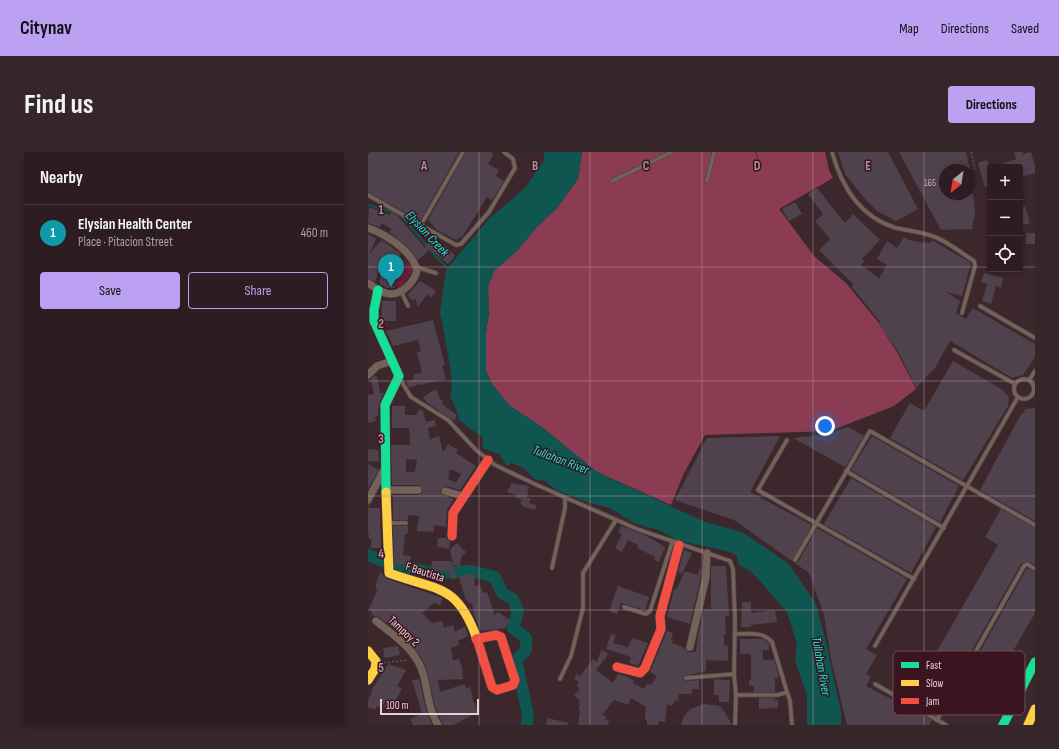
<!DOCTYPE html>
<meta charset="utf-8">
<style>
:root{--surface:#2d1d22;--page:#35262a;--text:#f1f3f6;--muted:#a7a2a5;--line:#483b40;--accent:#bca0f2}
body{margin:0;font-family:"Sofia Sans Condensed",sans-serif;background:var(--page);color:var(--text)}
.controls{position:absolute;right:12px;top:12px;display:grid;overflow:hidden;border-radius:4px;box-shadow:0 2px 6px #0003}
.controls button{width:36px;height:36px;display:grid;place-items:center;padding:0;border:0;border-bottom:1px solid var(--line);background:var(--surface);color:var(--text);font:20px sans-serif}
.compass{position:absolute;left:571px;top:12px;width:36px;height:36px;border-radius:50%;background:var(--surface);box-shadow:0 2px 6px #0003;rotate:210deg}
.scale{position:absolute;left:12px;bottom:10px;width:99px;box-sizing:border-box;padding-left:4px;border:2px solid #e9ced3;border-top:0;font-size:11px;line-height:14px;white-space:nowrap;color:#e9ced3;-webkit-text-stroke:3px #3a141f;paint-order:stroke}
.you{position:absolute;left:457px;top:274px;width:14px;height:14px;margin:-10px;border:3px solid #fff;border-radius:50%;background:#1a73e8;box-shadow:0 0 0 6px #1a73e833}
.badge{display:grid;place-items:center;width:26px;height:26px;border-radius:50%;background:var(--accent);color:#fff;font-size:13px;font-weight:700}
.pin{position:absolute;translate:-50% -33px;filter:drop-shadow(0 1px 2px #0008)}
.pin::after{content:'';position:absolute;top:21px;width:14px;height:12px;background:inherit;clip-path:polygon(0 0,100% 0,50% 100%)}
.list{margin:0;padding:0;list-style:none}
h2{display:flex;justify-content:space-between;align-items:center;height:52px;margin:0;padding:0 16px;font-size:17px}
h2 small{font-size:13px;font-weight:400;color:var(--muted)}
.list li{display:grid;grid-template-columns:26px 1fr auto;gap:12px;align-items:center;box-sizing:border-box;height:56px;padding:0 16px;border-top:1px solid var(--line)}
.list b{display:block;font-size:15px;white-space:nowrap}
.list p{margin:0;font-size:13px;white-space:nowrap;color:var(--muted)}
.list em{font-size:13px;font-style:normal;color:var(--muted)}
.actions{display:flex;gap:8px;padding:12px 16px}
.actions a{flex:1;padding:9px 0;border:1px solid var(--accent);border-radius:4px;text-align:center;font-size:14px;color:var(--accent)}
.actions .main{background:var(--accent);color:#111}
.icon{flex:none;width:22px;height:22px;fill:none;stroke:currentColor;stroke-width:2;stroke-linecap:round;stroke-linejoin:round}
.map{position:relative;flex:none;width:667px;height:573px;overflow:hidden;border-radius:4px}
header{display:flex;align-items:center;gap:24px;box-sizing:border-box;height:56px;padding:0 20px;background:var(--accent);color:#111}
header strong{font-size:19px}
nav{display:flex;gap:22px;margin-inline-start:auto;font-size:14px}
.intro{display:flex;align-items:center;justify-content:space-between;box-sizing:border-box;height:96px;padding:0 24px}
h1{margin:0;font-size:28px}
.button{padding:10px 18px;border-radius:4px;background:var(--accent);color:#111;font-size:14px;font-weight:700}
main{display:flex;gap:24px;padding:0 24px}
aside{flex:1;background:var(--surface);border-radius:4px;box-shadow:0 2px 6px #0003}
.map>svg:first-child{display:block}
.green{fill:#692038}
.forest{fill:#8b3c53}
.water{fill:#0f5650}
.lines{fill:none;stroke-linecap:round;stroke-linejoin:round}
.stream{stroke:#0f5650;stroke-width:2}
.river{stroke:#0f5650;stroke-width:12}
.building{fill:#4f424c;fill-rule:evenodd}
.lane-casing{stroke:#564348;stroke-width:5}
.street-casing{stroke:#564348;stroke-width:8}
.fast-casing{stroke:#564348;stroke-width:10}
.slow-casing{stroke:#564348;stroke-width:10}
.jam-casing{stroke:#564348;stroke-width:10}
.path{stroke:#766761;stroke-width:1;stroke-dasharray:2 2;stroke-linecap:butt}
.lane{stroke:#726257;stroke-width:3.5}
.street{stroke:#726257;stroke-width:7}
.fast{stroke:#16e098;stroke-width:9}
.slow{stroke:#ffcf43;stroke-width:9}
.jam{stroke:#f24e42;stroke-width:9}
.grid{fill:none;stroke:#ac9499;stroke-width:1;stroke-opacity:0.55}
.labels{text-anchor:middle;stroke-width:3;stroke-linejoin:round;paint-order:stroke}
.number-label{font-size:10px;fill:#c2abb1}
.street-label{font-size:12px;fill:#e9ced3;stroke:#3a141f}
.water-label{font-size:13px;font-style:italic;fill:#0eeeda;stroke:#3a141f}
.key{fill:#3a141f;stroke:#6f4c55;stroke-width:1}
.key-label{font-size:11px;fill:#e9ced3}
.grid-label{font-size:13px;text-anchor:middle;font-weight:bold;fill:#ac9499;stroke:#3a141f;stroke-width:3;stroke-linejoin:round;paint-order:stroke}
</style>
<header>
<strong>Citynav</strong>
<nav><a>Map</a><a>Directions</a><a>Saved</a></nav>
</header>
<div class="intro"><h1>Find us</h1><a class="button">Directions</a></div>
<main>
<aside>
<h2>Nearby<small></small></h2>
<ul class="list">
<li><span class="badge" style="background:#0f9aa8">1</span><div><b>Elysian Health Center</b><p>Place · Pitacion Street</p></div><em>460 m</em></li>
</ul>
<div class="actions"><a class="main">Save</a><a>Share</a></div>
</aside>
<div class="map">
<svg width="667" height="573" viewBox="0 0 667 573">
<rect width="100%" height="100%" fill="#3c272d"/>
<polygon class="green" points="33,106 47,115 32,137 18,128"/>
<polygon class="forest" points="214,0 387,0 392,11 388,0 457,0 461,18 465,26 411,57 446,104 478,131 510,170 530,202 548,237 526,254 462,279 337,283 315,323 303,353 229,320 175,276 141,253 124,232 118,219 118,180 121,160 120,135 126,119 149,99 168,76 189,56 210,27"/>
<polygon class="water" points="176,0 214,0 210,27 189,56 168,76 149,99 126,119 120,135 121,160 118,180 118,219 120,225 124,232 141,253 175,276 229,320 337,370 374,380 421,412 448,452 458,490 473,561 473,573 439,573 439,543 427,509 429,492 419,460 384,420 371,413 369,404 363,400 308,388 293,379 266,371 242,356 219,350 188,338 177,329 166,327 157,317 144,311 139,314 131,302 114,296 115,286 91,268 89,259 82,244 84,236 82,214 72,160 78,118 121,67 157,36 176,8"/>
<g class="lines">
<polyline class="stream" points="0,53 32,62 71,108 82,118"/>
<g class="river">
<polyline points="0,403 15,409"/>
<polyline points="24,412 66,421 103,419 127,425 134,441 145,447 150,459 145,476 158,486 158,498 148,508 160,562 159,573"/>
</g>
</g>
<g class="building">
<polygon points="0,0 91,0 52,69 0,40"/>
<polygon points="98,0 123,0 126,2 120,12 131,18 128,24 136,29 124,48 119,45 95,84 88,88 69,78 60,68"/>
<polygon points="470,0 520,0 550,57 528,69 509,59 497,47 477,22"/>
<polygon points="531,0 598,0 602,18 577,18 577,42 605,42 607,60 604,77 573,78"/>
<polygon points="646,0 655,0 655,2 663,0 667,14 667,21 653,25 652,15 627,15 627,14 648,7"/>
<polygon points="619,8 622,15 622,34 617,35 610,11"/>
<polygon points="449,36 477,71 485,62 512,88 494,107 497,109 493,113 511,126 519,113 509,107 519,89 529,96 536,85 541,88 551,90 562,91 564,88 603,111 594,144 578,140 592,149 588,161 598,167 605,156 667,192 667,205 655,223 644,226 582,189 567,216 548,236 531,201 511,172 512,170 484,135 485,132 451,98 462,87 447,69 455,62 440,42"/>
<polygon points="427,50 434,62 421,69 414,57"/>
<polygon points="657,54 662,71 652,74 652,56"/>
<polygon points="1,55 22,63 23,60 29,63 57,96 63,86 81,97 87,104 80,112 62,97 50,108 39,94 21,80 24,77 13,71 12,75 0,71"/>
<rect x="658" y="81" width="9" height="11"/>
<polygon points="0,82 8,87 2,101 14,88 33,102 18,128 28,136 19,136 12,132 12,116 7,130 0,126"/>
<polygon points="616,121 635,126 633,136 628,134 623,152 614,149 619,132 613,130"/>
<polygon points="52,129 68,139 63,146 59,142 50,155 47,146 45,149 39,143"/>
<polygon points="14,149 28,149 28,169 13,169"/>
<polygon points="65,168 77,213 74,213 78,227 52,233 52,232 41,236 38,230 46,227 46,222 54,221 49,200 53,199 50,188 25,194 18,179"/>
<polygon points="585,209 635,238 641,245 640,254 595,328 522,286 542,251 556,259"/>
<polygon points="7,223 9,225 12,241 16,241 11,252 10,264 7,265 8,269 0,271 0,243 6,242 3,227"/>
<polygon points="68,237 72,247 75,249 74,252 89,263 86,269 58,250 55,245"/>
<path d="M24,254h13v9h11l3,-6 4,2 3,11 9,-2 1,6 -8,2 2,11 9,-3 4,16 5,-8 10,6 -2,3 20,13 -16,24 -14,-4 -5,2 -1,4 2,3 12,4 -7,11 -1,17 -12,-2v7l-17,-1 2,-15 -11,-1v5h-15v-25h25l4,-2 1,-3 -5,-5h-26l-1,-40h19l-1,-17h-17zM38,307l11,1 -2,12h-9zM82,317l11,5 -5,9 -8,-4z"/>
<polygon points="667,256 667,369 612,338 652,264 658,257"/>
<polygon points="480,275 496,284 477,315 425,286 460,282"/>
<polygon points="412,284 382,340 444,373 424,409 366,368 307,348 339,286"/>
<polygon points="504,284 591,334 572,370 483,318"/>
<polygon points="0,297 10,298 11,310 0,309"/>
<polygon points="0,312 11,318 0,337"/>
<polygon points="483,326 568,375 543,421 456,372"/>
<polygon points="144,331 161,334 159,345 163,347 161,351 168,353 167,358 156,355 152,352 154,348 147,346 148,343 139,340"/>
<polygon points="2,352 0,356 12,356 13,396 3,396 3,387 1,387 0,378 0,353"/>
<polygon points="633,357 667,376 667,413 659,409 653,412 567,563 541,548 630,393 617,385"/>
<polygon points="25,374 40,374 40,382 37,382 35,403 43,404 40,414 26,411"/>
<polygon points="253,374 275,382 297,395 291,410 286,408 287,405 269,396 270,393 260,388 254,400 247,396 254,382 250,380"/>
<polygon points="449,376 539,427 498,497 509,503 498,522 503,525 498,534 564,568 561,573 479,573 463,507 456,463 441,421 427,411 430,410"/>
<polygon points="70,386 78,386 82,390 81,397 69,395"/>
<polygon points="89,391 98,400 93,405 92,414 85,413 82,398"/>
<polygon points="316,398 324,401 314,422 310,420"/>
<polygon points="64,409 83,409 89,426 84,428 81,419 63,418"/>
<polygon points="343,414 358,414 361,464 357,464 358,482 356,482 356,493 360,494 360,509 338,508 338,519 316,524 315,527 317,529 331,528 331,537 324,537 324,542 311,542 310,549 307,548 304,554 299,552 297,570 291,569 290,573 279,573 279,568 277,568 278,555 263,546 260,553 246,548 244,550 234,563 238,564 237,567 241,569 240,573 210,573 212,559 210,559 212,552 210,551 212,548 206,544 212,536 209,534 211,530 206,527 209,522 212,524 225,507 229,510 233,498 240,501 237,508 233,506 236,508 228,518 245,531 250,522 260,525 266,529 265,531 276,537 279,532 283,533 289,524 282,520 299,479 305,481 303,488 305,488 304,491 317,496 321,500 328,500 330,483 336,457 343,457"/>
<polygon points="332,415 333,424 322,472 299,465 306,437 308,438 317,419 330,423"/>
<polygon points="659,416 667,420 667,461 616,549 592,535"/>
<polygon points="12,420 19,427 75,446 72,453 66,451 54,461 64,471 74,469 76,476 85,473 87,480 97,474 100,484 90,489 91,493 83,496 85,508 91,507 94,515 95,527 70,528 72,540 97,532 98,536 102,535 105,545 104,546 111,560 85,573 75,573 67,554 58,515 53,505 33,483 11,465 3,463 4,459 1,457 10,437 8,437 8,432"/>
<polygon points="103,422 107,422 106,434 112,433 115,441 119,440 127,463 130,460 142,468 138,476 113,479 106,463 104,451 102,452 97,446 91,425"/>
<polygon points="250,434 281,445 277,458 253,451 249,462 241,459"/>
<polygon points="374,450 383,450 383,461 407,458 409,470 383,473 383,475 373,475"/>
<polygon points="243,482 248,483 245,491 260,495 264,486 280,491 270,514 261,511 263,505 238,497"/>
<polygon points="372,487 394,487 401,491 401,498 395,498 395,508 406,508 410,521 410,526 407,526 407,540 386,540 386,534 381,534 381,528 383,528 383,502 372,502"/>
<polygon points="30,494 32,503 17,506 15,496"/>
<polygon points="20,512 38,518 29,534 34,536 22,560 16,556 19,547 13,556 9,554 7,558 0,555 0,549 5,536"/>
<polygon points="51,527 58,557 64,573 45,573 42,567 54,561 44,528"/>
<polygon points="346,527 362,528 361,550 351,550 351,543 346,543"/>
<polygon points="391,546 407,546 407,548 410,548 410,556 391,557"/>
<polygon points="336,552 352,554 358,562 364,573 313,573 316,564 322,557"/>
<polygon points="179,566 201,571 200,573 178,573"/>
</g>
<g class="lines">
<g class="lane-casing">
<g id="lane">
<path d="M464,0c9,33 26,63 61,75 13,4 26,4 39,9 14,4 29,17 42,25l1,5 -13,47"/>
<polyline points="244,29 304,0"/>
<polyline points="339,29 346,0"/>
<polyline points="0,43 88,93 93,92 121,60 147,16 145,7 136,0"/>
<polyline points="53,73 95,0"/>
<polyline points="48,115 68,121"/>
<polyline points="33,139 40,154"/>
<polyline points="612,154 667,186"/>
<polyline points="586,198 647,232"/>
<polyline points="32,227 43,245 80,268 108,298 127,313 169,333 269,377 362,409 365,417 367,470 366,522 368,543 367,573"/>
<circle cx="656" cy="237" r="10"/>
<polyline points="661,228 667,219"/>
<polyline points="419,288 390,338 546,427"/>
<polyline points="478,319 576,376"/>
<polyline points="20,371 38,371"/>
<polyline points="427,408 502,279 667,373"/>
<polyline points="184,416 197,356 197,346"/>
<polyline points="256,455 278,462 282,459 304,391"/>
<path d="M367,482c14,0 27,-3 37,8l15,50 -9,3h-42"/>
<polyline points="507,494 650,245"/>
<polyline points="318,526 366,522"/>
<polyline points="192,527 203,504 215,456 215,421 248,368"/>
<polyline points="507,532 578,573"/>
<polyline points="419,540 422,549 424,573"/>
<polyline points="569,568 656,414 659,412 667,417"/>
</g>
</g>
<g class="street-casing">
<g id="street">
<path d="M0,76c18,6 44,23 49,42 -2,11 -14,24 -26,24 -8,0 -16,-6 -23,-11"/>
<polyline points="0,223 9,214 24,209"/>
<polyline points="18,338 50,338"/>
<polyline points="77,339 95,344"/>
<polyline points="0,348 16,318"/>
<path d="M8,469c19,15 43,31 48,56 4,17 5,33 14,48"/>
<polyline points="322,495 338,425 339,401"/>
</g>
</g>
<g class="fast-casing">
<g id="fast">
<polyline points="10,138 6,158 6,169 31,224 17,253 18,340"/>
<polyline points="635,573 667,510"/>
</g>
</g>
<g class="slow-casing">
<g id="slow">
<path d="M18,340l3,81c49,18 68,10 88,66"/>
<polyline points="0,499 8,509 7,517 0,528"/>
<polyline points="660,573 667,557"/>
</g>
</g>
<g class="jam-casing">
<g id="jam">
<polyline points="84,384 85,361 120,308"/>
<polyline points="108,487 128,483 133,485 147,528 145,533 129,538 124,535 109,487"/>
<polyline points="249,515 272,521 277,516 293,477 292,464 311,393"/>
</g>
</g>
<g class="path">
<polyline points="603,0 607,17"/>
<polyline points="16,511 40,508"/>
</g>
<use href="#lane" class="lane"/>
<use href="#street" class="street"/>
<use href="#fast" class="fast"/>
<use href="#slow" class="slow"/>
<use href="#jam" class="jam"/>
</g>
<path class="grid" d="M111,0v573M222,0v573M334,0v573M445,0v573M556,0v573M0,115h622M652,115h15M0,229h667M0,344h667M0,458h667"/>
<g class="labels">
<g class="number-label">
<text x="562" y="34">165</text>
</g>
<g class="street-label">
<text transform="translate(57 420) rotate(18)" y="4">F Bautista</text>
<text transform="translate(36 479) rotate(43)" y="4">Tampoy 2</text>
</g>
<g class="water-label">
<text transform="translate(60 81) rotate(47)" y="5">Elysian Creek</text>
<text transform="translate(193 307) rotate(21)" y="5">Tullahan River</text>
<text transform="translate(454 514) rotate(80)" y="5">Tullahan River</text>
</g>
</g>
<rect x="525" y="499" width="132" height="64" rx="6" class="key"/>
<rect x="533" y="510" width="18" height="6" fill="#16e098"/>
<rect x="533" y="528" width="18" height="6" fill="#ffcf43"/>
<rect x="533" y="546" width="18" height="6" fill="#f24e42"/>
<g class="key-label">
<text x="558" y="517">Fast</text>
<text x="558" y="535">Slow</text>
<text x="558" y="553">Jam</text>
</g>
<g class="grid-label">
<text x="56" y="18">A</text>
<text x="167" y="18">B</text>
<text x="278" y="18">C</text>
<text x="389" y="18">D</text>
<text x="500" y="18">E</text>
<text x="13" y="62">1</text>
<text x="13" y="176">2</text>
<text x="13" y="291">3</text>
<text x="13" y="406">4</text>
<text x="13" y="520">5</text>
</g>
</svg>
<div class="controls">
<button>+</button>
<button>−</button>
<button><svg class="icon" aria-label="locate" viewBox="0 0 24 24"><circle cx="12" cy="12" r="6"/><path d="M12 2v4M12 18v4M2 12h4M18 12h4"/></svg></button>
</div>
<svg class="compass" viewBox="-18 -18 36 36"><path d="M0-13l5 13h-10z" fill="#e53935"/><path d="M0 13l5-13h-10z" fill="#a7a2a5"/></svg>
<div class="scale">100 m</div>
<div class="you"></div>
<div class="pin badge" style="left:23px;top:135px;background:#0f9aa8">1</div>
</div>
</main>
